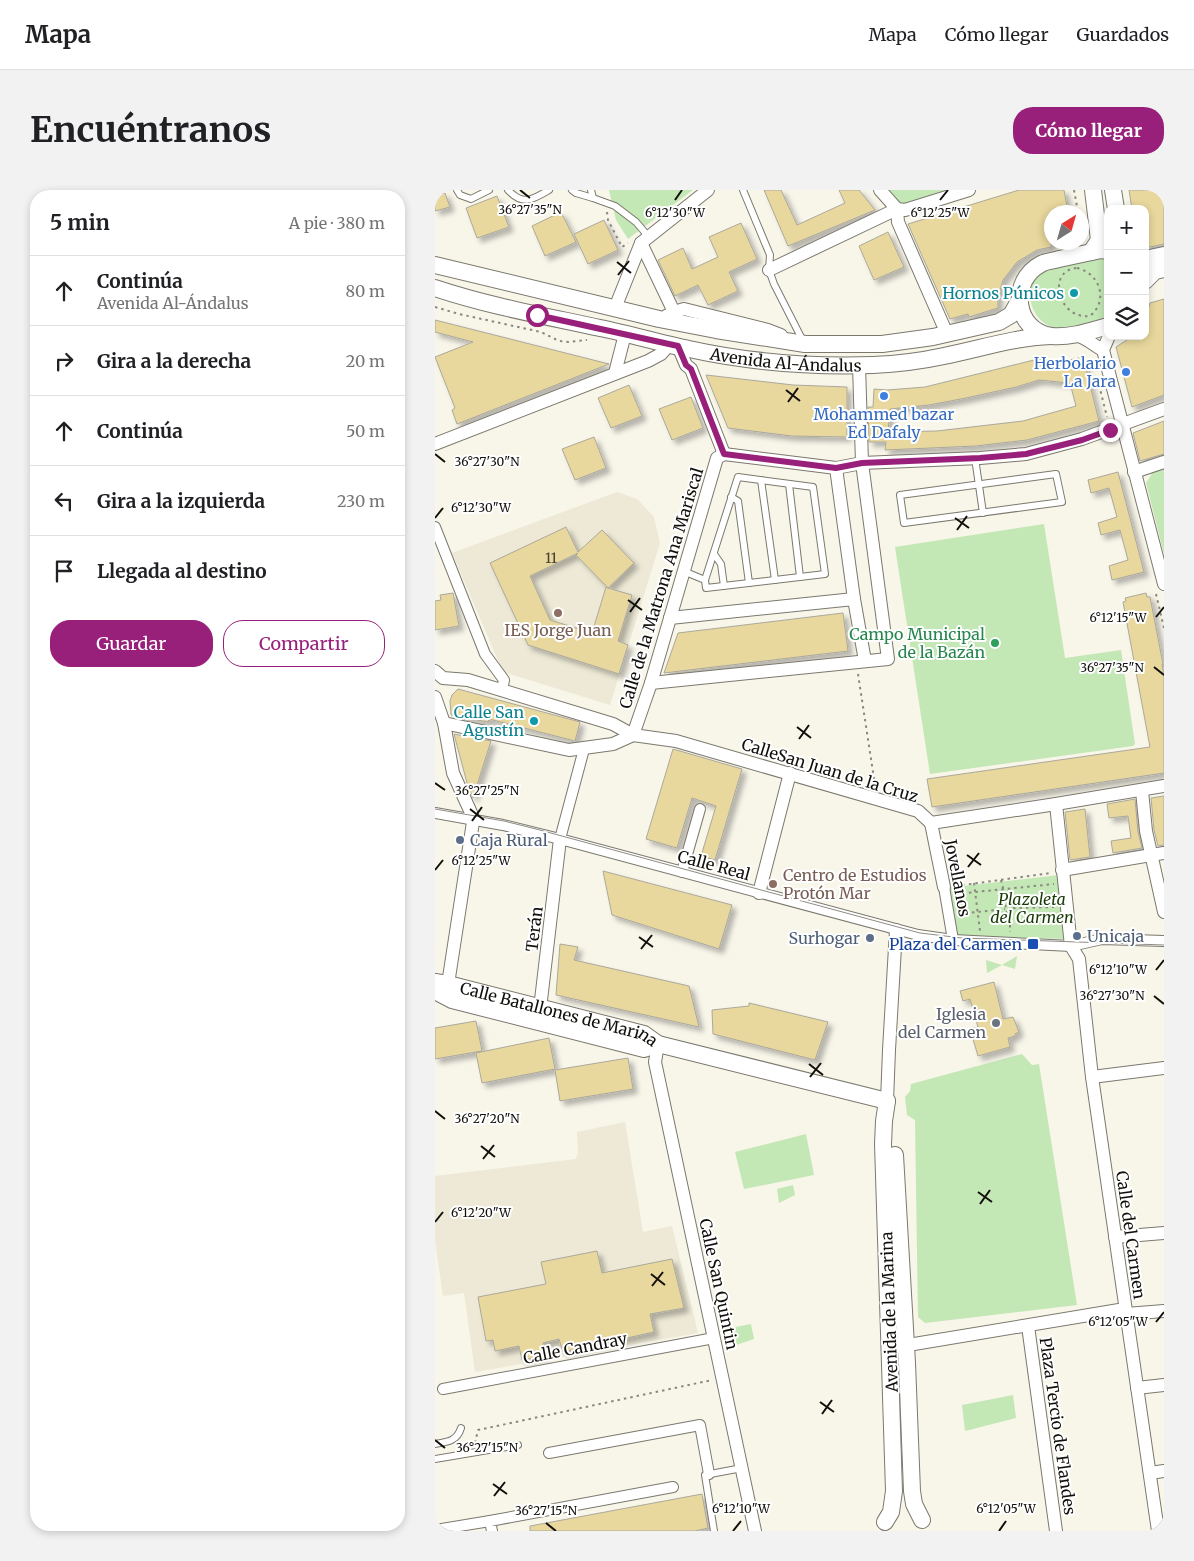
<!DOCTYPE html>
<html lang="es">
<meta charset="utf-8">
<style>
:root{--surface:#fff;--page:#f2f2f2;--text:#202124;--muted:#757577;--line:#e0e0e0;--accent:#99207a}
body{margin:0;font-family:Merriweather,serif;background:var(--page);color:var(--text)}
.controls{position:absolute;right:15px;top:15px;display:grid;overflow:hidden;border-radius:10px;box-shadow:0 2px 8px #0003}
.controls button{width:45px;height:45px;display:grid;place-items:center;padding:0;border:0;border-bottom:1px solid var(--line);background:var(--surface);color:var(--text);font:25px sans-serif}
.compass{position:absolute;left:609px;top:15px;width:45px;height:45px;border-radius:50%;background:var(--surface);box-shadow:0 2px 8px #0003;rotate:37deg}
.stop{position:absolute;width:15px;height:15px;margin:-11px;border:4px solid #99207a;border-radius:50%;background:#fff}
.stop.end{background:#99207a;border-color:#fff;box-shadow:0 1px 5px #0008}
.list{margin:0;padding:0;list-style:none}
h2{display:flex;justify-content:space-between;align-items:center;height:65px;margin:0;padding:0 20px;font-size:21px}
h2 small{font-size:16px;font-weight:400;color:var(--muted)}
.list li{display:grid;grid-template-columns:32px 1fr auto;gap:15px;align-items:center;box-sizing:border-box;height:70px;padding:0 20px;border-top:1px solid var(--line)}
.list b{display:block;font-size:19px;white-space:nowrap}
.list p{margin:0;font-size:16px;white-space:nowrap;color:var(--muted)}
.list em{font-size:16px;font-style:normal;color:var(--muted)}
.actions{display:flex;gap:10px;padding:15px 20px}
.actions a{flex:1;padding:11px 0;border:1px solid var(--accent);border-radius:20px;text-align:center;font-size:18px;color:var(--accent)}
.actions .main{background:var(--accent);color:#fff}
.icon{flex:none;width:28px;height:28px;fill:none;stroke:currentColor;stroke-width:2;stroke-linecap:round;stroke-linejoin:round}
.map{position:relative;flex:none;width:729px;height:1341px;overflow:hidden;border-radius:20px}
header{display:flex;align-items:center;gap:30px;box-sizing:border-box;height:70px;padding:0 25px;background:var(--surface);border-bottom:1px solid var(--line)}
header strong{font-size:24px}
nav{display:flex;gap:28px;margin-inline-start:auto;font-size:18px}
.intro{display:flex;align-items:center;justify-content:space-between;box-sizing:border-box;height:120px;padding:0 30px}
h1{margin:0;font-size:35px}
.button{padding:12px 22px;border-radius:20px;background:var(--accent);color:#fff;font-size:18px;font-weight:700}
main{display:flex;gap:30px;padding:0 30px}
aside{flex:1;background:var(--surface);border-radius:20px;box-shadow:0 2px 8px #0003}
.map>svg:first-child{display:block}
.built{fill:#ede9d6}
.green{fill:#c4e7b6}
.building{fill:#e8d89d;stroke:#aba89d;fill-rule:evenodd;filter:url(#shadow)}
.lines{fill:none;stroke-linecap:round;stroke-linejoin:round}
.service-casing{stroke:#7b786e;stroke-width:8}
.pedestrian-casing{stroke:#7b786e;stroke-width:12}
.minor-casing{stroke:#7b786e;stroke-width:14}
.tertiary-casing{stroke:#7b786e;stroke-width:18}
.path{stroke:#8a887f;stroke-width:2;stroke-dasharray:2.5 4;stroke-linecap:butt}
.service{stroke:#fff;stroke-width:6}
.pedestrian{stroke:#fff;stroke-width:10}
.minor{stroke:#fff;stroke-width:12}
.tertiary{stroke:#fff;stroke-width:16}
.tram{stroke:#8d8b83;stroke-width:1}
.route{stroke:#99207a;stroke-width:6}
.ticks{fill:none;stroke:#100f0b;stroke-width:2}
.culture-dot{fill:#0f9aa8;stroke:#fff;stroke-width:2}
.shop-dot{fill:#3f7fe0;stroke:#fff;stroke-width:2}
.education-dot{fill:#8d6e63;stroke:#fff;stroke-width:2}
.leisure-dot{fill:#2e9e5b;stroke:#fff;stroke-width:2}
.service-dot{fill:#5c6f8a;stroke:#fff;stroke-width:2}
.transit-dot{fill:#1a4fb4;stroke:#fff;stroke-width:2}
.worship-dot{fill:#6b7280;stroke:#fff;stroke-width:2}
.labels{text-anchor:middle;stroke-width:4;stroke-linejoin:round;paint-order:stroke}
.number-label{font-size:14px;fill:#464130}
.culture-label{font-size:16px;fill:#0d838f;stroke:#fff;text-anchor:end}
.street-label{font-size:16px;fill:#100f0b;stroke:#fff}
.shop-label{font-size:16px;fill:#366cbe;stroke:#fff;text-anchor:end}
.education-label{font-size:16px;fill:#785e54;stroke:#fff}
.leisure-label{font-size:16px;fill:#27864d;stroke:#fff;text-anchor:end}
.service-label{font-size:16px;fill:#4e5e75;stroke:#fff;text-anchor:start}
.park-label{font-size:16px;font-style:italic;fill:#183905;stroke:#fff}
.transit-label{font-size:16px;fill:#164399;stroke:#fff;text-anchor:end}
.worship-label{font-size:16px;fill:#5b616d;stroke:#fff;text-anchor:end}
.ticks-label{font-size:12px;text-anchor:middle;fill:#100f0b;stroke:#fff;stroke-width:4;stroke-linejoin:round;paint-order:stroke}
</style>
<header>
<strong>Mapa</strong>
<nav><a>Mapa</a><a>Cómo llegar</a><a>Guardados</a></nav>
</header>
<div class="intro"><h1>Encuéntranos</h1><a class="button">Cómo llegar</a></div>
<main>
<aside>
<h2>5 min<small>A pie · 380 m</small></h2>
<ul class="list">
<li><svg class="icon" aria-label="ahead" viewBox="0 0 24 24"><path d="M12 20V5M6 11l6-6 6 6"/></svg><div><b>Continúa</b><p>Avenida Al-Ándalus</p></div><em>80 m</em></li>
<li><svg class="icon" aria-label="right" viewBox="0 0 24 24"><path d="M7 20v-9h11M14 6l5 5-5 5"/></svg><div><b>Gira a la derecha</b></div><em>20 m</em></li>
<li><svg class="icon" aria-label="ahead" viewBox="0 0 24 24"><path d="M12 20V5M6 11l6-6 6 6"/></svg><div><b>Continúa</b></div><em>50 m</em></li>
<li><svg class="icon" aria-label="left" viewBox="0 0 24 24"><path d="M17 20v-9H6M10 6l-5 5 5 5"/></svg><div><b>Gira a la izquierda</b></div><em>230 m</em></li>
<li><svg class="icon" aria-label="arrive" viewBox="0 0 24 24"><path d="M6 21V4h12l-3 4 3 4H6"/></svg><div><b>Llegada al destino</b></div></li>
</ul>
<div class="actions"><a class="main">Guardar</a><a>Compartir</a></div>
</aside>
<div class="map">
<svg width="729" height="1341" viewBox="0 0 729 1341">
<defs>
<filter id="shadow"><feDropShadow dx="4.5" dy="4.5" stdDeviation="2.5" flood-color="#0004"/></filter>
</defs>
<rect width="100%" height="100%" fill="#f8f5e9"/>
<g class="built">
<polygon points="182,302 202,309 219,327 225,353 175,515 68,482 17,363"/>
<polygon points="190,932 208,1042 237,1036 263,1143 40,1182 29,1103 8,1106 0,1051 0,986 141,969 143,963 142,942"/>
</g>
<g class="green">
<polygon points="174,0 258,0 193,49 181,30"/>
<polygon points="453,0 525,0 467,18"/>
<path d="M673,66v62c-16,4 -36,13 -53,10 -26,-6 -35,-45 -11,-59 8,-5 52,-11 64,-13z"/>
<polygon points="729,277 729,364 711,293 719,280"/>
<polygon points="609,334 630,468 686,460 700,554 698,556 495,584 460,357"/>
<polygon points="624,685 633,749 519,746 510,698"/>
<polygon points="582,766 580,779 567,775 552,783 551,770 567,775"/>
<polygon points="587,864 597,875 604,874 642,1115 490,1133 483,1127 480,930 472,925 470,907 475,901 476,894"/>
<polygon points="371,944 379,985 309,999 300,962"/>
<polygon points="358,995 360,1005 344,1013 342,999"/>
<polygon points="316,1134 319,1149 298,1156 295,1138"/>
<polygon points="578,1205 581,1228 530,1241 527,1215"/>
</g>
<g class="building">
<polygon points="329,0 346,0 362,35 410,13 404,0 424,0 440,20 353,56"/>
<polygon points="584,0 629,0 633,22 616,22 616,57 602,60 582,72 568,90 563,107 563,118 534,127 533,124 515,129 473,34"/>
<polygon points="694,0 729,0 729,54 710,58 710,19 697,19"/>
<polygon points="10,3 15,17 0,21 0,6"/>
<polygon points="62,6 74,37 42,48 31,18"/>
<polygon points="126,22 141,52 110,66 97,36"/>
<polygon points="169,30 183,60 153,74 139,44"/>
<polygon points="306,33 322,69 294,82 303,101 273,115 263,95 240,106 223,70 248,58 257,79 283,67 274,47"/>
<polygon points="453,42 469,77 439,90 424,56"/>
<polygon points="729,109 729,205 697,217 681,157 698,146 710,146 710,130 715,113"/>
<polygon points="0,130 174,174 22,234 17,220 20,218 0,167 38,152 0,142"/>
<path d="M648,167l16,64 -72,19 -52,6 -90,4 1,-8h-17l-1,-35h5l1,-18 13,1 38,-3 113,-28 27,2zM604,190l31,3 6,23 -53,15 -86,10 -49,1 2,-23 39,-4 37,-7 50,-11z"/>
<polygon points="271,185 358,195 412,197 412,247 357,246 293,238"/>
<polygon points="194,195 207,226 176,238 163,208"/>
<polygon points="256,207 268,238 237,250 224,219"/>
<polygon points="729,231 729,264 705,271 698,243"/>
<polygon points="159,247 171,278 140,290 127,259"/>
<polygon points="683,282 709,382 677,390 674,376 693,370 685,340 666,345 663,333 682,327 674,298 656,303 653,290"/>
<path d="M131,337l12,25 24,-22 32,33 -26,25 24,7 -14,46 10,4 -9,29 -91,-29 -38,-82zM143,363l-2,2 32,33 -2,-1 -14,46 -42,-13 -20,-44z"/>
<polygon points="18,403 24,436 0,440 0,411 6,410 5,405"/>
<polygon points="711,403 712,407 715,407 728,474 727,474 729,487 729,583 497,617 492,589 715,557 688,412 691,411 690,408"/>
<polygon points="408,423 413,461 229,483 243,443"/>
<polygon points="23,499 145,532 140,551 54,529 53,532 16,525 15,511 17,505"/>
<polygon points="19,544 56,551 38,608 32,593"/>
<polygon points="238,559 307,579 280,670 266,666 281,616 257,608 242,658 211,649"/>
<polygon points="729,606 729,655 723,656 719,640 716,608"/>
<polygon points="700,609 703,642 707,658 678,663 676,651 696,648 693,626 674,628 672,614"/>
<polygon points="650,619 655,667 635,670 630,622"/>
<polygon points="168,681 297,715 284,759 177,725"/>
<polygon points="125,754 143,757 139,770 254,796 264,837 121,805"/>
<polygon points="559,792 568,829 578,827 584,842 580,844 580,846 573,848 575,857 543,866 535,839 543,837 535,809 528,811 525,801"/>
<polygon points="314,813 393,832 380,870 278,844 277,820 314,816"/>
<polygon points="41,831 47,861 0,869 0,838"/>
<polygon points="114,848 120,879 47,893 41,863"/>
<polygon points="193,868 198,899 125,911 120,880"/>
<polygon points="162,1061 167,1083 237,1069 249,1118 215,1124 219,1142 128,1162 124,1149 108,1153 110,1166 87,1170 84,1156 60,1161 58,1150 51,1151 43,1107 111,1094 106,1072"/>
<polygon points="267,1304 273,1338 260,1341 95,1341 95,1336"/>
</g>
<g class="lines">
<g class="service-casing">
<g id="service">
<polyline points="22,0 25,5 36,9 54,0"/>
<path d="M73,0c15,16 24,10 41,0"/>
<polyline points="137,0 141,3 158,8"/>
<polyline points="156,0 158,8 180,16 201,32 213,46"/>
<polyline points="308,0 335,65 334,80 339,94 368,151"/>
<polyline points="540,268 548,323"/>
<polygon points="621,284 627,312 469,333 465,305"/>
<polygon points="303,287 378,297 390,384 271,398 270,390"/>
<polyline points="326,290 340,390"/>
<polyline points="354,294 365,387"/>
<polyline points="296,307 303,311 314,393"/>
<polyline points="279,364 286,374 289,396"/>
<polyline points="248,381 270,390"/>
<path d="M0,1254c13,-2 22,-3 26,-16"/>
<polyline points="0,1269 83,1255"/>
<polyline points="279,1341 270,1285 307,1278"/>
</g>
</g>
<g class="pedestrian-casing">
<g id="pedestrian">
<polyline points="0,337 50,464 69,490 67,501"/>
<polyline points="0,623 68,635 125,649 483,745 518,750 636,756 667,749 729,751"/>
<polyline points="125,649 149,559"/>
<polyline points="247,682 265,619"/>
<polyline points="509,697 518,750"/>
<polyline points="8,1199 279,1148"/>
<polyline points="114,1263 265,1235 274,1284"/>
<polyline points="0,1340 55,1331"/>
<polyline points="57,1341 55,1331 238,1297"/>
</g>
</g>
<g class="minor-casing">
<g id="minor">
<polyline points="445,0 462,19 463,32 512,144"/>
<polyline points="206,53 239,122 231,126"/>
<polyline points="334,80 462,19 470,20 534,0"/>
<polyline points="180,118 206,53 273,0"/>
<polyline points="239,122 249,119 333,140 346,145"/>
<path d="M640,145c12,2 17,10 28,15"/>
<polyline points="674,146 668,160 729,394"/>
<polyline points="243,156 251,175 256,179 289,264"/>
<polyline points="180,183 190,144"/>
<polyline points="0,254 213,171 226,164 235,154"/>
<polyline points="289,264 401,278 427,273 545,268 591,264 647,249 729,219"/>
<polyline points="401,278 419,409"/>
<polyline points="699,282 729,272"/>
<polyline points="235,428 419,409 430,471"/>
<polyline points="0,481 8,488 33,490 178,534 198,545 241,551 483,621 496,633 621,614 729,596"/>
<polyline points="216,493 453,469 427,273 424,175"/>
<polyline points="0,507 9,533 18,583 37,625 38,632 13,794 15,803"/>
<polyline points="9,533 134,560 178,554 198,545"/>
<polyline points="198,545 216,493 282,268 289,264"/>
<polyline points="707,601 711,641 729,722"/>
<polyline points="621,614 636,756 644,769 657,887 723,1341"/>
<polyline points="496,633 509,697"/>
<polyline points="627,680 729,663"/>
<polyline points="324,703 355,583"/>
<polyline points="104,827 125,649"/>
<polyline points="223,854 220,872 320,1341"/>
<polyline points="657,887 729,878"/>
<polyline points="452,911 454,860 461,740"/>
<polyline points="680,1047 729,1043"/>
<polyline points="691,1124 729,1121"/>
<polyline points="593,1136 621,1341"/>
<polyline points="455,1158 690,1119"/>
<polyline points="702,1198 729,1195"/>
<polyline points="715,1283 729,1281"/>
</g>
</g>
<g class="tertiary-casing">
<g id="tertiary">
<polyline points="678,0 681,19"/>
<path d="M673,61l-7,-1c-14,3 -28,6 -42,9 -6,2 -13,2 -18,5 -32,17 -27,66 10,72 19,2 39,-5 57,-10"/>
<polyline points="656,62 664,50 658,0"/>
<polyline points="710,69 729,65"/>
<polyline points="0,75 224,129 281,140 370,154 447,154 498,147 564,132 576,125 584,111"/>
<polyline points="710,91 720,81 729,79"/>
<path id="s1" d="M0,98c54,18 110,28 165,40 30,6 59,15 89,21 59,13 123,18 184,16 23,-1 48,-4 71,-9 36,-7 71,-19 107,-20"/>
<path id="s2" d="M0,792l13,2 196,50 14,10 -14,5 -192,-49 -17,-9"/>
<polyline points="223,854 452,911"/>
<polyline points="460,965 472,1173 477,1301 479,1314 487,1330"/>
<polyline points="450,1332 456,1322 459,1301 448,954 449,931 452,911"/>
</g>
</g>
<g class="path">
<polyline points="639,0 643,22"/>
<polyline points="172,22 173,30 187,57 193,53"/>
<path d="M642,78c23,5 32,33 13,48 -32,4 -44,-46 -13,-48z"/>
<polyline points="0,117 24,124 106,142 124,151 133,152 152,150"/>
<polyline points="710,117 712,105"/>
<polyline points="664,195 672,227"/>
<polyline points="721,404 729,438"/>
<polyline points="423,484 440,595"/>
<polyline points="566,690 572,714"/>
<polyline points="539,693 545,741"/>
<polyline points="521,696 616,683"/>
<polyline points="521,704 619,694"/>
<circle cx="574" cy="718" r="4"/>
<polyline points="578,718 619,717"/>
<polyline points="575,722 575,742"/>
<polyline points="524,724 570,719"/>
<polyline points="40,1253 43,1240 277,1190"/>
</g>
<use href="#service" class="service"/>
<use href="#pedestrian" class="pedestrian"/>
<use href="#minor" class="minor"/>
<use href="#tertiary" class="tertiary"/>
<polyline class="tram" points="0,619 69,631 101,639 485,743 527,748 729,755"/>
</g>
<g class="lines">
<polyline class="route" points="102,125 243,156 251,175 256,179 289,264 401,278 427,273 545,268 591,264 647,250 675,240"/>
</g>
<path class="ticks" d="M85,0l10,8M240,10l7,-10M505,10l8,-10M182,72l14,11M183,85l11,-14M351,200l14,11M353,212l10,-14M0,264l10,8M0,328l8,-10M520,328l14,10M522,340l10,-14M193,410l14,10M195,422l10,-14M721,427l8,-10M719,477l10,8M362,537l14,11M364,549l10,-14M0,593l10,7M35,619l14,11M37,631l10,-14M532,665l14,10M533,677l11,-14M0,680l8,-10M204,747l14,10M206,759l11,-14M721,780l8,-10M719,806l10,8M374,874l14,11M375,887l11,-14M0,921l10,8M46,956l14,11M48,969l11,-14M543,1002l14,10M545,1014l10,-14M0,1032l8,-10M216,1084l14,11M217,1096l11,-14M721,1132l8,-10M385,1212l14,10M387,1224l10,-14M0,1250l10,8M58,1294l14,10M59,1306l11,-14M111,1333l10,8M298,1341l8,-10M564,1341l7,-10"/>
<g class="culture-dot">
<circle cx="639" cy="103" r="5"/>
<circle cx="99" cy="531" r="5"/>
</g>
<g class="shop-dot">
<circle cx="691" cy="182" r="5"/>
<circle cx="449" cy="206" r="5"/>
</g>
<g class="education-dot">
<circle cx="123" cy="423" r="5"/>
<circle cx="338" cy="694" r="5"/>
</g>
<circle class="leisure-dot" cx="560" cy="453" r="5"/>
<g class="service-dot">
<circle cx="25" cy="650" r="5"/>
<circle cx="642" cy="746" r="5"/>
<circle cx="435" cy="748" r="5"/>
</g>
<rect class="transit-dot" x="592" y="748" width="12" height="12" rx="2.5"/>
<circle class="worship-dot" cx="561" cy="833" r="5"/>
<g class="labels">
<g class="number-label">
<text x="116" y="373">11</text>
</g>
<g class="culture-label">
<text x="629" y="109">Hornos Púnicos</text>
<text x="89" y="528">Calle San<tspan x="89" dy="18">Agustín</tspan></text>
</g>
<g class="street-label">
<text dy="6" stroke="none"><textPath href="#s1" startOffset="359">Avenida Al-Ándalus</textPath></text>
<text transform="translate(226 398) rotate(-73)" y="6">Calle de la Matrona Ana Mariscal</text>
<text transform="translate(395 580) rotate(17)" y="6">CalleSan Juan de la Cruz</text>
<text transform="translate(279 675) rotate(15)" y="6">Calle Real</text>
<text transform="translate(523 688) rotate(79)" y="6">Jovellanos</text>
<text transform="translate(99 739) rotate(-83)" y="6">Terán</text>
<text dy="6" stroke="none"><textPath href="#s2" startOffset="128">Calle Batallones de Marina</textPath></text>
<text transform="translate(696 1045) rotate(82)" y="6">Calle del Carmen</text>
<text transform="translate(284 1094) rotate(78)" y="6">Calle San Quintin</text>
<text transform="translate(454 1122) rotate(-92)" y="6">Avenida de la Marina</text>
<text transform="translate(140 1158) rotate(-11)" y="6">Calle Candray</text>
<text transform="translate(623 1236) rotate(82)" y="6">Plaza Tercio de Flandes</text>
</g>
<g class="shop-label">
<text x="681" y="179">Herbolario<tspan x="681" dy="18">La Jara</tspan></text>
<text x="449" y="230" text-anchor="middle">Mohammed bazar<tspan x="449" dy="18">Ed Dafaly</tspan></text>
</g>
<g class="education-label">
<text x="123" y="446">IES Jorge Juan</text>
<text x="348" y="691" text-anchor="start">Centro de Estudios<tspan x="348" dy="18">Protón Mar</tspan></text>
</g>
<g class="leisure-label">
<text x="550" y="450">Campo Municipal<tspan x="550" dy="18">de la Bazán</tspan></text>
</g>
<g class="service-label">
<text x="35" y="656">Caja Rural</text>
<text x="652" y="752">Unicaja</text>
<text x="425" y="754" text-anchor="end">Surhogar</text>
</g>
<g class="park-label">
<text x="597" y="715">Plazoleta<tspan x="597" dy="18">del Carmen</tspan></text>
</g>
<g class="transit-label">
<text x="587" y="760">Plaza del Carmen</text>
</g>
<g class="worship-label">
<text x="551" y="830">Iglesia<tspan x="551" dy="18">del Carmen</tspan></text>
</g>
</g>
<g class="ticks-label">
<text x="95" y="24">36°27'35"N</text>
<text x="240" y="27">6°12'30"W</text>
<text x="505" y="27">6°12'25"W</text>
<text x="52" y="276">36°27'30"N</text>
<text x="46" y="322">6°12'30"W</text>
<text x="683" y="432">6°12'15"W</text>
<text x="677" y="482">36°27'35"N</text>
<text x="52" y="605">36°27'25"N</text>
<text x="46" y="675">6°12'25"W</text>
<text x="683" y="784">6°12'10"W</text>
<text x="677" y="810">36°27'30"N</text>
<text x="52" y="933">36°27'20"N</text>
<text x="46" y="1027">6°12'20"W</text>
<text x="683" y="1136">6°12'05"W</text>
<text x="52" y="1262">36°27'15"N</text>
<text x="306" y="1323">6°12'10"W</text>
<text x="571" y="1323">6°12'05"W</text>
<text x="111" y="1325">36°27'15"N</text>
</g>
</svg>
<div class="controls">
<button>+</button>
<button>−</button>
<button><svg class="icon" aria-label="layers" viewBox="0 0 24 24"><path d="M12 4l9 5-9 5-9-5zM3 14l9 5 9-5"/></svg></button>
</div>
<svg class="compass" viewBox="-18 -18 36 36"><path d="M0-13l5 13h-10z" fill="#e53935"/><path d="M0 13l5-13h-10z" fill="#757577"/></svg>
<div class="stop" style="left:102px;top:125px"></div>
<div class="stop end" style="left:675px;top:240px"></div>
</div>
</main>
